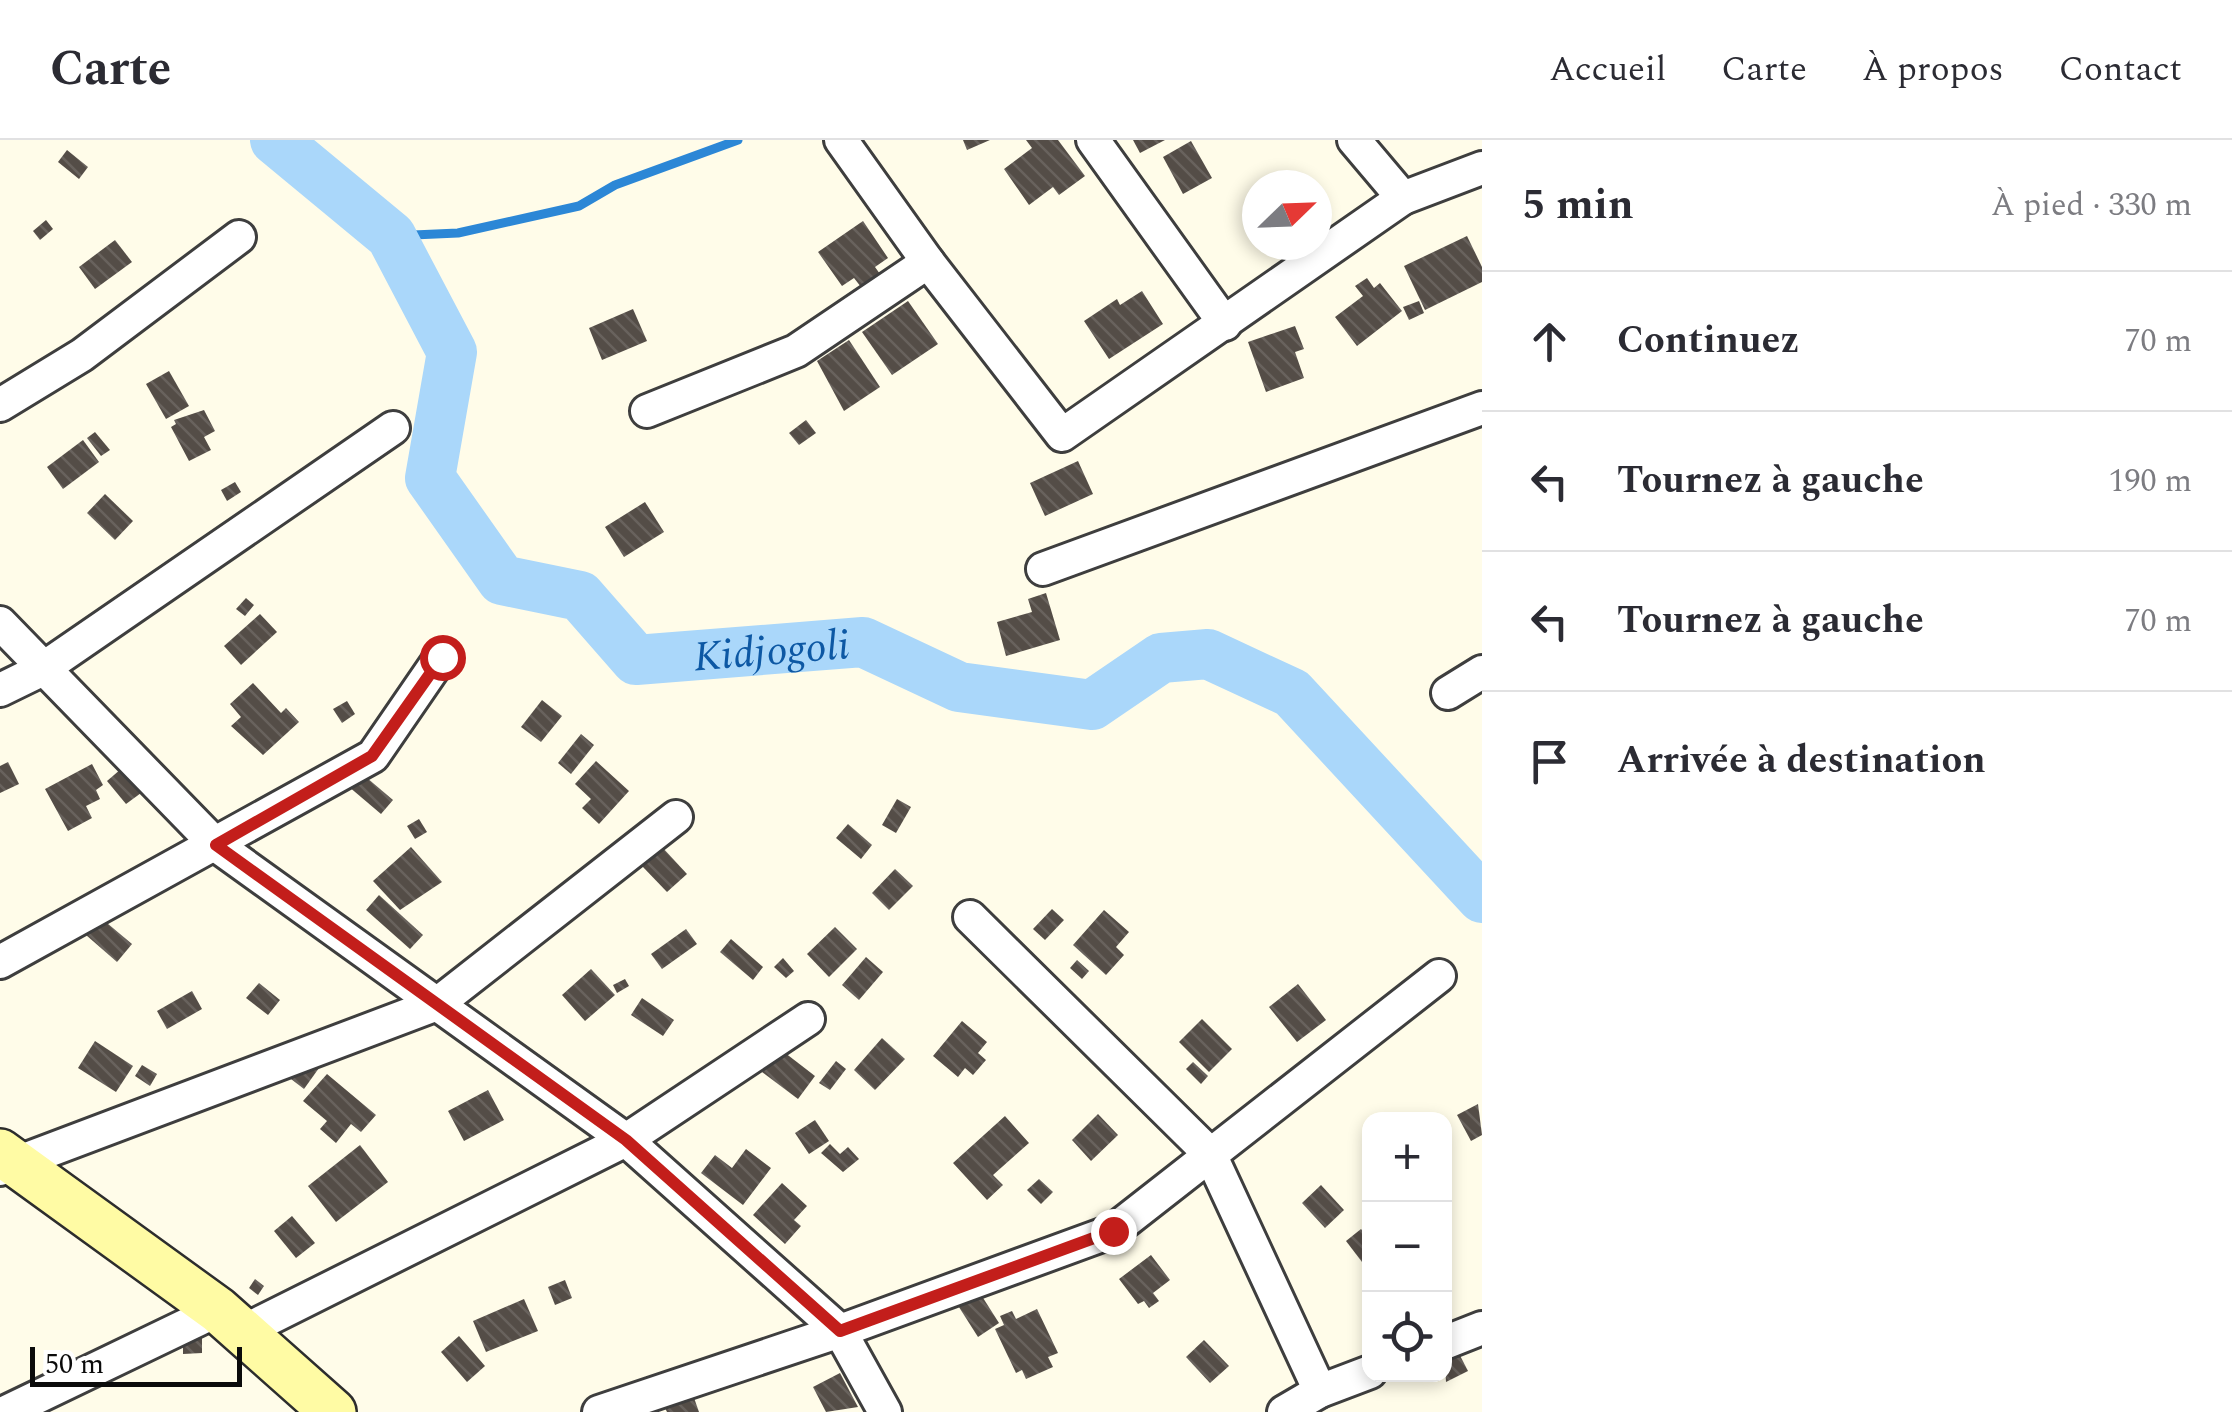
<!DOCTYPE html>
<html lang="fr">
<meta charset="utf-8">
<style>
:root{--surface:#fff;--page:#f2f2f3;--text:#2b2b33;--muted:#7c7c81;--line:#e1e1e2}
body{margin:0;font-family:Spectral,serif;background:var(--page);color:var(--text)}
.controls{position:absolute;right:30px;bottom:30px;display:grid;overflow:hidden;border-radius:20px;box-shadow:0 5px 15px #0003}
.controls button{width:90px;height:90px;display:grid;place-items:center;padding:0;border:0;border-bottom:2px solid var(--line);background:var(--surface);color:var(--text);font:50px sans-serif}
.compass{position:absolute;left:1242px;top:30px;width:90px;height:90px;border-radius:50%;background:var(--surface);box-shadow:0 5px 15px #0003;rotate:67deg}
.scale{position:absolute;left:30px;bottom:25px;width:212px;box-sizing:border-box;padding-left:10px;border:5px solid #0b0b0b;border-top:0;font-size:28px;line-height:35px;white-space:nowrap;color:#0b0b0b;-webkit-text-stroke:8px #fff;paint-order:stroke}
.stop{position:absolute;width:30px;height:30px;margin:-22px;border:8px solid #c31e1b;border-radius:50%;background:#fff}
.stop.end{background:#c31e1b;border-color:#fff;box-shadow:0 2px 10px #0008}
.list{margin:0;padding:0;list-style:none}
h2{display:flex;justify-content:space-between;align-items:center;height:130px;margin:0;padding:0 40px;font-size:42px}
h2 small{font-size:32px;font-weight:400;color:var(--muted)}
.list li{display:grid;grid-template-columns:65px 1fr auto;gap:30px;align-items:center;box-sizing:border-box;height:140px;padding:0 40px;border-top:2px solid var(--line)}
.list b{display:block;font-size:38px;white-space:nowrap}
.list em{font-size:32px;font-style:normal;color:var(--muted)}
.icon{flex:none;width:55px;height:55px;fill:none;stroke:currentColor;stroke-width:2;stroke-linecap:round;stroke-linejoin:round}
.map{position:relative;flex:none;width:1482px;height:1272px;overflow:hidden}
header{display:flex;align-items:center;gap:60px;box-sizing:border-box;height:140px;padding:0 50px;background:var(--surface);border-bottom:2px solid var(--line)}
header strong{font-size:48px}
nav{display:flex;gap:55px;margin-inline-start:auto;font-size:35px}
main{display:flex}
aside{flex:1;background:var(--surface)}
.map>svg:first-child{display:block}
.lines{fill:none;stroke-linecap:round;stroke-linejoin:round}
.stream{stroke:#2c87d6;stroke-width:9}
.river{stroke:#aad7fa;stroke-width:50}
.building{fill:url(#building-back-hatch)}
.street-casing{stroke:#3e3e3e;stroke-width:38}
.secondary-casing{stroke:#2d2d2d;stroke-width:50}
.street{stroke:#fff;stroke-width:32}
.secondary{stroke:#fffba4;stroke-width:45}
.route{stroke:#c31e1b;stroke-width:12}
.labels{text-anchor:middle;stroke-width:10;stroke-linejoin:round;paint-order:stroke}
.water-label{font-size:42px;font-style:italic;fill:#0d58a4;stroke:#fff}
</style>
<header>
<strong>Carte</strong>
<nav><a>Accueil</a><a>Carte</a><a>À propos</a><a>Contact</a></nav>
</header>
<main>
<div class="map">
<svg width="1482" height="1272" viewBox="0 0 1482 1272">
<defs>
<pattern id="building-back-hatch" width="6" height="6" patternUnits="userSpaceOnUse" patternTransform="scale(2.5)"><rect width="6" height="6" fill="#544d47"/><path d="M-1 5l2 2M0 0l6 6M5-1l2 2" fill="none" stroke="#68625d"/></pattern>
</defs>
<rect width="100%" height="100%" fill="#fffce9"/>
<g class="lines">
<polyline class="stream" points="391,96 458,93 579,66 615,45 738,0"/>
<path class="river" id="s1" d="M275,0l116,96 61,116 -22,126 72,102 78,16 56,64 227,-18 96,45 133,18 69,-47 47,-4 84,39 190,205"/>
</g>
<g class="building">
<polygon points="963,0 990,0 967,10"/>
<polygon points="1026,0 1058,0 1085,36 1059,55 1053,47 1029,65 1004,29 1032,8"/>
<polygon points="1133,0 1165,0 1140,13"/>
<polygon points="1191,1 1212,38 1183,54 1163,17"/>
<polygon points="67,10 88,27 79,39 58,22"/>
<polygon points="46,80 53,89 40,100 33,91"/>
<polygon points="863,81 888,118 875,127 880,134 861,147 854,138 842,146 818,112"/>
<polygon points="1467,96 1482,127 1482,142 1425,170 1404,126"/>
<polygon points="115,100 132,122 95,149 79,127"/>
<polygon points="1367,138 1374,148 1380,143 1402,171 1357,206 1335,177 1363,156 1355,146"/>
<polygon points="1142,151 1163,184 1109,219 1084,181 1117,159 1120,165"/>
<polygon points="908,161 938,204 892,235 862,192"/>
<polygon points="1419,161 1424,173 1409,180 1403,167"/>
<polygon points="633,169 647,201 602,220 589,188"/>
<polygon points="1295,186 1304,209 1295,212 1304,238 1266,252 1248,202"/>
<polygon points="849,200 880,247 844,271 817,221"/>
<polygon points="169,231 189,266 166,279 146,244"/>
<polygon points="204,270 215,291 204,297 211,310 189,321 171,287 176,284 174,280"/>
<polygon points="806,280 816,293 799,305 789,293"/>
<polygon points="95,292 110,310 101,316 87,298"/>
<polygon points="83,300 99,322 63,349 47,327"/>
<polygon points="1078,321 1093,354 1045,376 1030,343"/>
<polygon points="235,342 241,352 227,361 221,350"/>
<polygon points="105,354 133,381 115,400 87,373"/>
<polygon points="645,362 664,392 624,417 605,387"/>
<polygon points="1046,453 1060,500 1006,516 997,482 1032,472 1028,459"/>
<polygon points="246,458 254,465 245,476 236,469"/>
<polygon points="260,474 277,492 241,525 224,506"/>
<polygon points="253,543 281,573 286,568 299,582 263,615 231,586 241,577 230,564"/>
<polygon points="542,560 562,576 541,602 521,587"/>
<polygon points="347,561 355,574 342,583 333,569"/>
<polygon points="581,594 594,605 571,634 558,623"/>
<polygon points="596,621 629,651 599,684 582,668 591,659 575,644"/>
<polygon points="8,622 19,644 0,653 0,626"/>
<polygon points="92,624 103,645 96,650 100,659 86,666 92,678 68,691 45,649"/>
<polygon points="121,629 141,653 126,664 107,641"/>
<polygon points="360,632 393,660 381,674 348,646"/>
<polygon points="897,659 911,667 896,693 882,685"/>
<polygon points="419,679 427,692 415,699 407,686"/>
<polygon points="848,684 872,705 861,719 836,698"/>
<polygon points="411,707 442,742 400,770 373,741"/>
<polygon points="662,707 687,734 667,752 642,726"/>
<polygon points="895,729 913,746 889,770 872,753"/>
<polygon points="379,755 423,795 410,809 366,770"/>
<polygon points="1052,769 1064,780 1045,800 1033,789"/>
<polygon points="1104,770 1129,792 1116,807 1124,815 1106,835 1073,805"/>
<polygon points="101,778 132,804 117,822 86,795"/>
<polygon points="835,787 857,809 829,837 807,814"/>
<polygon points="686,789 697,804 662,829 651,814"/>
<polygon points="731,799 763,827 753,840 720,812"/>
<polygon points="866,817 883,832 859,860 842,845"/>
<polygon points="783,818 794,831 786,838 774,827"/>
<polygon points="1077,820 1089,831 1082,839 1070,828"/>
<polygon points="591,829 615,855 585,881 562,855"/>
<polygon points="625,839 629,846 617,853 613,845"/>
<polygon points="259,843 280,860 268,875 246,858"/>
<polygon points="1298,844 1326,880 1297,902 1269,867"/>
<polygon points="192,851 202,869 167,889 157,871"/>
<polygon points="642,858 674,880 663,896 631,875"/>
<polygon points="1202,879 1232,909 1209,932 1179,902"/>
<polygon points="962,881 987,902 978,913 986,920 973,935 965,928 958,937 933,916"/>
<polygon points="882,898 905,919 875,950 854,930"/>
<polygon points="95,901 133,926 116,952 78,928"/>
<polygon points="780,909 815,936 798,959 762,932"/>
<polygon points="306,918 319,928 304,949 291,939"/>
<polygon points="836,921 846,929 830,950 819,943"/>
<polygon points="1193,922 1208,936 1201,944 1186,929"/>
<polygon points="142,925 157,934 150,946 135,936"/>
<polygon points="327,934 376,975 361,992 351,984 336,1003 320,989 327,981 303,961"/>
<polygon points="488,950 504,980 464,1001 448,971"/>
<polygon points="1478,964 1482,995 1471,1001 1457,975"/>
<polygon points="1098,974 1118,995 1091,1021 1072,1000"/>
<polygon points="1005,976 1029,1003 993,1035 1003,1045 987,1060 953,1023"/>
<polygon points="815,980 829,1001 809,1014 795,993"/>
<polygon points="830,1004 840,1014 848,1007 859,1019 843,1032 821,1013"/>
<polygon points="360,1005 388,1042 336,1082 308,1046"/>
<polygon points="746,1009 771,1028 743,1065 701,1033 715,1015 732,1028"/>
<polygon points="1039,1039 1053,1052 1041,1064 1027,1050"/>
<polygon points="782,1043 807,1066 794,1080 801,1086 785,1104 753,1075"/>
<polygon points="1321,1045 1344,1070 1325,1088 1302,1063"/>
<polygon points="292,1076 315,1103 296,1118 274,1091"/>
<polygon points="1361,1089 1370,1100 1370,1116 1362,1122 1346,1101"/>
<polygon points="1151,1115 1170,1140 1153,1153 1159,1161 1149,1168 1144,1161 1138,1164 1119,1139"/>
<polygon points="255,1139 264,1146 258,1155 249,1148"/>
<polygon points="565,1140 572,1158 555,1165 548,1147"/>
<polygon points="978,1150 999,1183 978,1197 957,1164"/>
<polygon points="524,1159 538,1191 486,1212 473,1181"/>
<polygon points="1037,1169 1058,1213 1048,1217 1053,1227 1026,1239 1022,1230 1016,1233 995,1189 1004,1185 1000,1176 1012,1171 1016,1179"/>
<polygon points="202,1194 202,1213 183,1214 183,1195"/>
<polygon points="459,1196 485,1226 467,1242 441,1212"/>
<polygon points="1204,1200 1229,1226 1210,1243 1186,1217"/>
<polygon points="1453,1202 1468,1231 1446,1242 1444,1206"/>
<polygon points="840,1233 858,1267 826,1272 813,1247"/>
<polygon points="693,1255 699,1272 667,1272 664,1266"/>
</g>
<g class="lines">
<g class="street-casing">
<g id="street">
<polyline points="841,0 928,122 1062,295 1403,58"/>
<polyline points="1093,0 1225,184"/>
<polyline points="1354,0 1403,58 1482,28"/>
<polyline points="0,265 82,215 239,97"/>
<polyline points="647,271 796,211 928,122"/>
<polyline points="1043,429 1482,268"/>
<polyline points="0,483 216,705 626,1000 840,1191 885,1272"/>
<polyline points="0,550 41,530 393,288"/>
<polyline points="1448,553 1482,532"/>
<polyline points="970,777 1210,1014 1320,1251"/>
<polyline points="0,822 373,616 441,517"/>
<polyline points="0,1029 437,864 676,677"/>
<polyline points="242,1192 626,1000 808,879"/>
<polyline points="1444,1203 1482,1188"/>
<polyline points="6,1272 218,1170"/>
<polyline points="599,1272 840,1191 1113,1091 1439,836"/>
<polyline points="1284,1272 1320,1251 1370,1232"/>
</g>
</g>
<g class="secondary-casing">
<polyline id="secondary" points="0,1012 218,1170 333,1272"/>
</g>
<use href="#street" class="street"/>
<use href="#secondary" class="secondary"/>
</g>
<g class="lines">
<polyline class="route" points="442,517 372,616 216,705 626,1000 840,1191 1113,1091"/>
</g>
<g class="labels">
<g class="water-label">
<text dy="15" stroke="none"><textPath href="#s1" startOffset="835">Kidjogoli</textPath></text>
</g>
</g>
</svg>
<div class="controls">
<button>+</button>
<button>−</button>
<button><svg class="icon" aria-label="locate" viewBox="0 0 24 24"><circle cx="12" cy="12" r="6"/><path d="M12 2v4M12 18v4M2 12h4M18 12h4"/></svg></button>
</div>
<svg class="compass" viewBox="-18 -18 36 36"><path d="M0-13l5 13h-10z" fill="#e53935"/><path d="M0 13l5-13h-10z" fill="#7c7c81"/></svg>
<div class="scale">50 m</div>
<div class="stop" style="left:442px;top:517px"></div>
<div class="stop end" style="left:1113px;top:1091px"></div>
</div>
<aside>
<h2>5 min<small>À pied · 330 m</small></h2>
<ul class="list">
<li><svg class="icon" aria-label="ahead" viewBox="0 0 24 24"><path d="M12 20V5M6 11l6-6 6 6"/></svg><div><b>Continuez</b></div><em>70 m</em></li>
<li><svg class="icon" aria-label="left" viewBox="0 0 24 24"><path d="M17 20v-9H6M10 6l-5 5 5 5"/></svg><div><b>Tournez à gauche</b></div><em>190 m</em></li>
<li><svg class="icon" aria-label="left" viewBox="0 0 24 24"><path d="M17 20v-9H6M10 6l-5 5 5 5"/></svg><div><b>Tournez à gauche</b></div><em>70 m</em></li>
<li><svg class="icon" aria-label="arrive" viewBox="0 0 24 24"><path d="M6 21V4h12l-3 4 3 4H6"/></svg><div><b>Arrivée à destination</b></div></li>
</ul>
</aside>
</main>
